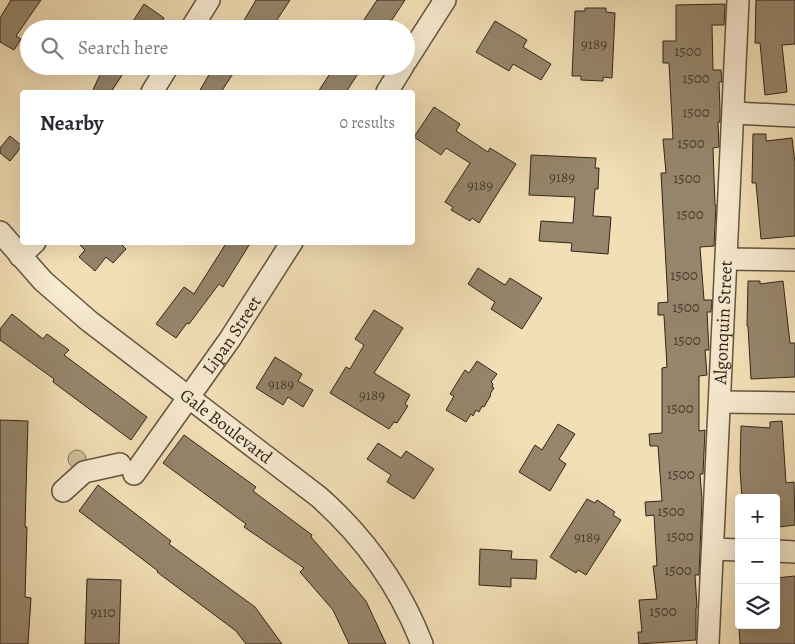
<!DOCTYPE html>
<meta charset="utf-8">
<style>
:root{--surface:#fff;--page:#f2f2f3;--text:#2b2b33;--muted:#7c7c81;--line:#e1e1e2}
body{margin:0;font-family:Alegreya,serif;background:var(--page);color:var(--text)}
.controls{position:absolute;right:15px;bottom:15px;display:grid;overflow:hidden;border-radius:5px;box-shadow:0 5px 20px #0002}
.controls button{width:45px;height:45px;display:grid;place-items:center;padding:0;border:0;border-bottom:1px solid var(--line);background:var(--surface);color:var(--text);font:25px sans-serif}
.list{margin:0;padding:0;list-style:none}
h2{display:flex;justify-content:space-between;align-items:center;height:65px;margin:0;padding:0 20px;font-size:21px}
h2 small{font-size:16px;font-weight:400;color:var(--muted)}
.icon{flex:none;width:28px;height:28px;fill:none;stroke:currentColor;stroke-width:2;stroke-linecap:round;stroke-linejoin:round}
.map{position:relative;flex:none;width:795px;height:644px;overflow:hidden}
.search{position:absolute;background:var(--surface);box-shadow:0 5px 20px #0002;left:20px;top:20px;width:395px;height:55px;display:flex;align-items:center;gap:12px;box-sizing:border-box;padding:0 18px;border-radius:28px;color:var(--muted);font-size:19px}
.panel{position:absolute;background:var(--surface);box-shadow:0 5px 20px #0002;left:20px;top:90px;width:395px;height:155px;border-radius:5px}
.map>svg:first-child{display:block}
.green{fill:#d2bf9c;stroke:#82725c}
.building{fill:#96866c;stroke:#31251b}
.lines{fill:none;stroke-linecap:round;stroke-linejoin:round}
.minor-casing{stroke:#625442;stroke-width:24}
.minor{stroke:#f7ead0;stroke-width:21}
.labels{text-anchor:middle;stroke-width:4;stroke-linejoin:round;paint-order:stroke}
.number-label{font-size:15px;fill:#4a3d2f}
.street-label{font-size:18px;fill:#31251b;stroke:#f7ead0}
</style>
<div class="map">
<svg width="795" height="644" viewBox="0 0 795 644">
<rect width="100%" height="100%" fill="#f3dfb6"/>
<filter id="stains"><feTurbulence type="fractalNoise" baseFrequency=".004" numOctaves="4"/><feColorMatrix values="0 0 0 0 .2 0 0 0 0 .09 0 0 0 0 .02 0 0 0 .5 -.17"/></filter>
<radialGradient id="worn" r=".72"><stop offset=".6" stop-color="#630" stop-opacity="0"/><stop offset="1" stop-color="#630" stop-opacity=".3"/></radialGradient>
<circle class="green" cx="77" cy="459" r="9"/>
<g class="building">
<polygon points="11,0 41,0 16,36 21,39 14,50 0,42 0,18"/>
<polygon points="256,0 290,0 271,29 239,29"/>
<polygon points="377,0 405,0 386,29 358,29"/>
<polygon points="756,0 795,0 795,44 782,45 787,92 765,95 760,43 755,43"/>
<polygon points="144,4 164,18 157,29 128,29"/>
<polygon points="725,4 724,25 712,25 713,70 721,70 722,82 719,82 720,110 720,122 718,122 719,147 713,148 715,205 716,205 714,246 700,247 704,300 712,300 711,312 707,312 709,350 705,350 707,375 699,376 699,431 705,430 703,474 700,474 702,500 699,575 695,575 697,607 696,609 696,640 639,644 638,632 642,632 639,600 657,599 653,566 657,566 654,515 646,516 645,502 662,501 658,446 650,446 649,434 662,433 662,368 667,367 664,315 658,315 658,303 668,302 661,173 666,173 663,139 673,139 669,63 663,63 663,41 676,41 676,5"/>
<polygon points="585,8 606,8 606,12 615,13 612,78 603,77 603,81 581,80 581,76 572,76 575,11 585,11"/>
<polygon points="495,21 527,40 523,47 551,64 541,80 513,64 509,71 476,52"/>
<polygon points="104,66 128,66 111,92 92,92"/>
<polygon points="214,66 238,66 221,92 199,92"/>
<polygon points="335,66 363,66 346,92 318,92"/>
<polygon points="434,107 460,124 456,131 488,152 490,148 516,164 479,223 472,218 470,221 451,210 453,207 445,202 470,163 446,148 441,155 414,137"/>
<polygon points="753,134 766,134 766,141 792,138 795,163 795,236 761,239 756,183 752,183"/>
<polygon points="10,136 22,146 10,161 0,153 0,148"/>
<polygon points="531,155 596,158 595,168 599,168 598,189 595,189 593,216 611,217 608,254 571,251 572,243 539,241 541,221 573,223 575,197 529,195"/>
<polygon points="77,242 119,242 126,249 113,263 106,257 95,271 79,257 85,250"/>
<polygon points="227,242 251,242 223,287 219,284 189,324 187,323 176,338 156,324 184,287 194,294"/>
<polygon points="478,268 505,285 510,278 542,298 522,329 491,309 495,302 468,284"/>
<polygon points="748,281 760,281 760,284 783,281 790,343 795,343 795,377 751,379 748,326 747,326"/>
<polygon points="374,310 403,328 374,373 410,395 405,404 408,406 397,423 394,422 389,429 330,393 346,367 350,369 364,345 355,339"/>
<polygon points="12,314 43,339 47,334 69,350 64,355 147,417 131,440 53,382 54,379 0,340 0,329"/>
<polygon points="275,357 302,374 298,381 313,390 303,407 288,397 283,405 256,388"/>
<polygon points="477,361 497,374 491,382 493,384 492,387 494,388 490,394 491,395 484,407 482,406 479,412 476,410 473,416 471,414 466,422 446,410 454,396 450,394 465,370 469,373"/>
<polygon points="0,420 28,421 25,527 27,527 25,597 31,598 28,644 0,644"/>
<polygon points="782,421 786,483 794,482 795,525 779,527 776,498 742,498 740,469 741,426 770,428 770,422"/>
<polygon points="558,424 575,434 559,459 566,464 550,491 519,472 535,445 542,450"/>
<polygon points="184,435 256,487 253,491 312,535 311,537 366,601 386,644 349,644 333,610 300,572 304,568 244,527 246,524 163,463"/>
<polygon points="378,443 401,458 406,451 434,469 414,499 387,482 391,475 367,459"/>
<polygon points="98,485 171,541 169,544 255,607 282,644 246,644 236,631 157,572 158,571 79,511"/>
<polygon points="587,499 595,503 597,500 615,512 613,515 621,520 586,575 578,570 576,573 550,557"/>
<polygon points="480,549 512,551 511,559 537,560 536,579 511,578 511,587 479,585"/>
<polygon points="795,576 795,644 740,644 739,626 776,625 776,578"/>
<polygon points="87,579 121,580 119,644 85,644"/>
</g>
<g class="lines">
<g class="minor-casing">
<g id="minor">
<polyline points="191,29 209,0"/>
<polyline points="406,61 445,0"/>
<polyline points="152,92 168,66"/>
<polyline points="387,92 403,66"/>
<polyline points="734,113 795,116"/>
<path id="s1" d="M0,232l43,49 46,40 230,176c45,40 81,90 103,147"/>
<polyline points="20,256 35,242"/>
<polyline points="727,259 795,260"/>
<polyline points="720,402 795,403"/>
<path id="s2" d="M134,474l96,-135 62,-97"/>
<polyline points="63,491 84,472 120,464"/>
<polyline points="713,549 739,550"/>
<polyline points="776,551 795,552"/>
<path id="s3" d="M708,644l30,-644"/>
</g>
</g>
<use href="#minor" class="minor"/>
</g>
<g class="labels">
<g class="number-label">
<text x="594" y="49">9189</text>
<text x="688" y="56">1500</text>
<text x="696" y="83">1500</text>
<text x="696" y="117">1500</text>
<text x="691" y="148">1500</text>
<text x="562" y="182">9189</text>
<text x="687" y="183">1500</text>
<text x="480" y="190">9189</text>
<text x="690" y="219">1500</text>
<text x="684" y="280">1500</text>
<text x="686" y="312">1500</text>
<text x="687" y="345">1500</text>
<text x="281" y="389">9189</text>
<text x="372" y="400">9189</text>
<text x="680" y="413">1500</text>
<text x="681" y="479">1500</text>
<text x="671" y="516">1500</text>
<text x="680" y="541">1500</text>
<text x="587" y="542">9189</text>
<text x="678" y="575">1500</text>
<text x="663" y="616">1500</text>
<text x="103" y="617">9110</text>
</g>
<g class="street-label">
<text dy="6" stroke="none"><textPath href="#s3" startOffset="322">Algonquin Street</textPath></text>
<text dy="6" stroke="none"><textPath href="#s2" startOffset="170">Lipan Street</textPath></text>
<text dy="6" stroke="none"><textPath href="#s1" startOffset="299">Gale Boulevard</textPath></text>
</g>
</g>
<rect width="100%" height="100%" filter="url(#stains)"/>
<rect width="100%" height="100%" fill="url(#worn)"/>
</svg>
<div class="controls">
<button>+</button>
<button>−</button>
<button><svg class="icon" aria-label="layers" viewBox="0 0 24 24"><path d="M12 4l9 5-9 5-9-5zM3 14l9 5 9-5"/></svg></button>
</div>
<div class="search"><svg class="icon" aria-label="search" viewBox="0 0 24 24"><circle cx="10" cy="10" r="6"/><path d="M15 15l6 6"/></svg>Search here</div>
<section class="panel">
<h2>Nearby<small>0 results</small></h2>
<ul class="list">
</ul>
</section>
</div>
